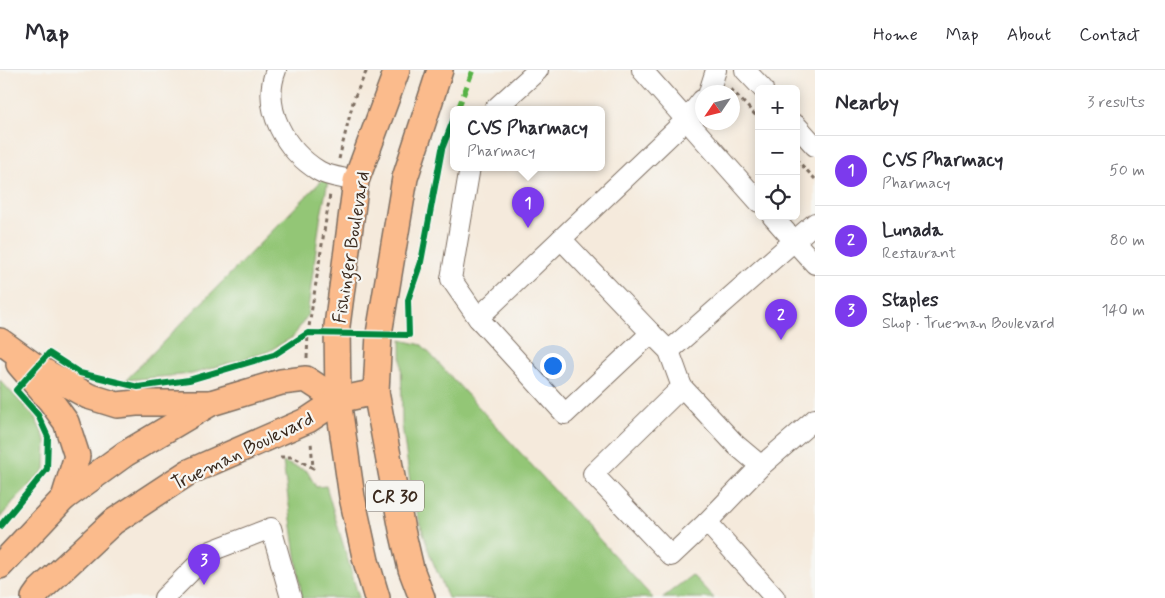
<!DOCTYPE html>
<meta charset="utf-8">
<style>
:root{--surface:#fff;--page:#f7f7f7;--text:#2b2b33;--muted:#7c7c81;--line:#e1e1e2;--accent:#7c3aed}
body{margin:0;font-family:Mynerve,sans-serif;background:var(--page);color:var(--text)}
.controls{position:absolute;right:15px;top:15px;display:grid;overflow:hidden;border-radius:8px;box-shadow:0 2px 12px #0003}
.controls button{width:45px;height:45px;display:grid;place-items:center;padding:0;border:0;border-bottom:1px solid var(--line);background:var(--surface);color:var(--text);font:25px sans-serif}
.compass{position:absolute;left:695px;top:15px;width:45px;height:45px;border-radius:50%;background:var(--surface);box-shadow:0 2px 12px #0003;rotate:235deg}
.you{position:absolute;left:552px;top:295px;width:18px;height:18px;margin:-12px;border:4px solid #fff;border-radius:50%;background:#1a73e8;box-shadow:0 0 0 8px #1a73e833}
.badge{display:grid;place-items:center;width:32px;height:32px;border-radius:50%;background:var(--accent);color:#fff;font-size:16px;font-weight:700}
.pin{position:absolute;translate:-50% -41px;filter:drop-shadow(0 1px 2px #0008)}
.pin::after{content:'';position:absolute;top:26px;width:18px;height:15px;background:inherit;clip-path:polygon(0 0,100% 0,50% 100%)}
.popup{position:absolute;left:450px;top:36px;width:155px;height:65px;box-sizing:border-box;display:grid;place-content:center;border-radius:8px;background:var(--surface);filter:drop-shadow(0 1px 4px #0005);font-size:16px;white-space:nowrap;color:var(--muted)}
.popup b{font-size:19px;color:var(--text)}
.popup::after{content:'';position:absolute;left:50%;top:100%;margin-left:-10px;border:10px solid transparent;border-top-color:var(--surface)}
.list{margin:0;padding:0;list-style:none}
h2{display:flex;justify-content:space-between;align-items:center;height:65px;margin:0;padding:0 20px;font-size:21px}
h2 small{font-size:16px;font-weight:400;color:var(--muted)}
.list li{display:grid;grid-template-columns:32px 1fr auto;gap:15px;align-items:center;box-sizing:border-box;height:70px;padding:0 20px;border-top:1px solid var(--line)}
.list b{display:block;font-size:19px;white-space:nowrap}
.list p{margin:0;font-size:16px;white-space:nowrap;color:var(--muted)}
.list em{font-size:16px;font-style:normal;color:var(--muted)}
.icon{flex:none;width:28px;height:28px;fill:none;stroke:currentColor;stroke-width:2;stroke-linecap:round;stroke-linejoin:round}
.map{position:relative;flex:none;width:815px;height:528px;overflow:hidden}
header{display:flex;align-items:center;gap:30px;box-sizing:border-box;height:70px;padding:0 25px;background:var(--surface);border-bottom:1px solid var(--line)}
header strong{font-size:24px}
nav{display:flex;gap:28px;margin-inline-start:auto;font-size:18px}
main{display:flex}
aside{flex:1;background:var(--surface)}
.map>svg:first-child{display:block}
.green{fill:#93c676;stroke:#67784a}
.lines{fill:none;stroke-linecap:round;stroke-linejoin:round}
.minor-casing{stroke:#7c6d60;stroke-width:22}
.major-casing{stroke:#7c6d60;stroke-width:28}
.path{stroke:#7c6d60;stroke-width:3;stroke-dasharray:4 4;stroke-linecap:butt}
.minor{stroke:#fff;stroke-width:20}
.major{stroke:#fbbb8c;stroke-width:25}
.quiet{stroke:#57b245;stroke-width:5;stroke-dasharray:10 5;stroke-linecap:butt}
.cycleway-casing{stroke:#f6f6f2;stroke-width:9}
.cycleway{stroke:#00873e;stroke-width:6}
.labels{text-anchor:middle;stroke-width:4.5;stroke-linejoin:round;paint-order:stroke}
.shield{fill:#f6f6f2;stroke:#73675e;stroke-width:1}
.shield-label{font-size:18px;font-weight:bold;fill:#3b2a1e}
.street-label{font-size:19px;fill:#3b2a1e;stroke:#f6f6f2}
</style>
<header>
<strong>Map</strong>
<nav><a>Home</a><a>Map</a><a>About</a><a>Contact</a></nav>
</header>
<main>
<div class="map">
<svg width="815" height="528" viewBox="0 0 815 528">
<rect width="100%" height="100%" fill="#f6f6f2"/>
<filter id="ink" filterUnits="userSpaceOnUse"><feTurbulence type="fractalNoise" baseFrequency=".02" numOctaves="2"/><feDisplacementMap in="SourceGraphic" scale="10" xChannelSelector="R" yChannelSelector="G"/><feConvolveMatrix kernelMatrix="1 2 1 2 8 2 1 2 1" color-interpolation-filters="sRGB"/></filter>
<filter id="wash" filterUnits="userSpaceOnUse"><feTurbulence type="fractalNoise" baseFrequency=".0096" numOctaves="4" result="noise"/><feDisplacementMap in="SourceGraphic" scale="20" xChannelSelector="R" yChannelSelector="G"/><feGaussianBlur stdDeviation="1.12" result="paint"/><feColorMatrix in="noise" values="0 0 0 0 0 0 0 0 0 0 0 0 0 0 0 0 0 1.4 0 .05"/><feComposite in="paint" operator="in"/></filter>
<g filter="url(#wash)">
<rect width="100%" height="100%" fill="#f5eadc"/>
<g class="green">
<polygon points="330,102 320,150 307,246 293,267 267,282 192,304 126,310"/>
<polygon points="401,270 422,275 653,528 448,528 430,485 412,426 402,355"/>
<polygon points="0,310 35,348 46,371 45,399 13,432 0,448"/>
<polygon points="283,392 307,401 316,417 326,416 359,528 302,528"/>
<polygon points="692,505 714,528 662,528"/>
</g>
</g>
<g filter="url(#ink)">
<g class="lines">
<g class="minor-casing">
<g id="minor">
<path d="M276,0c-15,39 10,81 43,101 10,6 26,7 37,10"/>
<polyline points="642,0 759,132"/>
<polyline points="745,0 763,19"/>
<polyline points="709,22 716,0"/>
<polyline points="495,39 538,0"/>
<polyline points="796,55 815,76"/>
<polyline points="470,97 451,209 478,248 565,344 651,263 669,281 682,317 593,404 671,486 707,452 775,528"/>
<polyline points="815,153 794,171 815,194"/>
<polyline points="561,169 651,263"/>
<polyline points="478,248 686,50 702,30"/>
<polyline points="669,281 794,171 772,146"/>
<polyline points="682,317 736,375 761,396 815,349"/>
<polyline points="707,452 761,396"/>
<polyline points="164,528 211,481 271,458 291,528"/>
</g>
</g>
<g class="major-casing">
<g id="major">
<polyline points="0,271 36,297 88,326 117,335 136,333 211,333"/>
<polyline points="19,294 50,330 66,352 77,386 64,428"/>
<polyline points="0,496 64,428 125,384 211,333 281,312 306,309 338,330"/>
<polyline points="34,528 39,521 113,452 189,402 308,350 338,330 376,322"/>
<polyline points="377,528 366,491 352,427 338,330 337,256 356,111 397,0"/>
<polyline points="422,528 411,499 402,460 376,322 379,264 405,108 440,0"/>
</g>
</g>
<g class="path">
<polyline points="731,19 759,49"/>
<polyline points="339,89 354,28 367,0"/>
<polyline points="796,89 815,109"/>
<polyline points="307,288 308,263 330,124"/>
<polyline points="280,387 293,387 313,398 311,372"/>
</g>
<use href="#minor" class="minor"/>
<use href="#major" class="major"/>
<polyline class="quiet" points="458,39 473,0"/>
<g class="cycleway-casing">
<polyline id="cycleway" points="0,456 47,399 48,367 38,345 16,320 49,283 80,303 138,317 189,310 274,285 308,263 409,265 408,230 421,192 442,79 454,48"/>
</g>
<use href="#cycleway" class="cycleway"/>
</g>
</g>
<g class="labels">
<rect class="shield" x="366" y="410.5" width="58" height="31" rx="4"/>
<g class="shield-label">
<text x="395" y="432">CR 30</text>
</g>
<g class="street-label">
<text transform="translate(350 177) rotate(-81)" y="7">Fishinger Boulevard</text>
<text transform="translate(242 380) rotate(-26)" y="7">Trueman Boulevard</text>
</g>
</g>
</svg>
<div class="controls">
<button>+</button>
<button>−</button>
<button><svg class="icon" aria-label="locate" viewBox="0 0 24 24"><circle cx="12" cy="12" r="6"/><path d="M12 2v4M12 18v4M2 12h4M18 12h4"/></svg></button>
</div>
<svg class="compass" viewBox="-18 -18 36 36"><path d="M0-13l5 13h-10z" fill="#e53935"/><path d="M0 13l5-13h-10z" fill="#7c7c81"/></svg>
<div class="you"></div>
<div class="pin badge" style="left:528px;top:158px">1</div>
<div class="popup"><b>CVS Pharmacy</b>Pharmacy</div>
<div class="pin badge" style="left:781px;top:270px">2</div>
<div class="pin badge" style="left:204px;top:515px">3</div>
</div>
<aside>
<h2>Nearby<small>3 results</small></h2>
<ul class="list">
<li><span class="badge">1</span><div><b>CVS Pharmacy</b><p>Pharmacy</p></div><em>50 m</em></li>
<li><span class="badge">2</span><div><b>Lunada</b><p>Restaurant</p></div><em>80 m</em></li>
<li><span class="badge">3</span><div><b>Staples</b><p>Shop · Trueman Boulevard</p></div><em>140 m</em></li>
</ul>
</aside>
</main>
